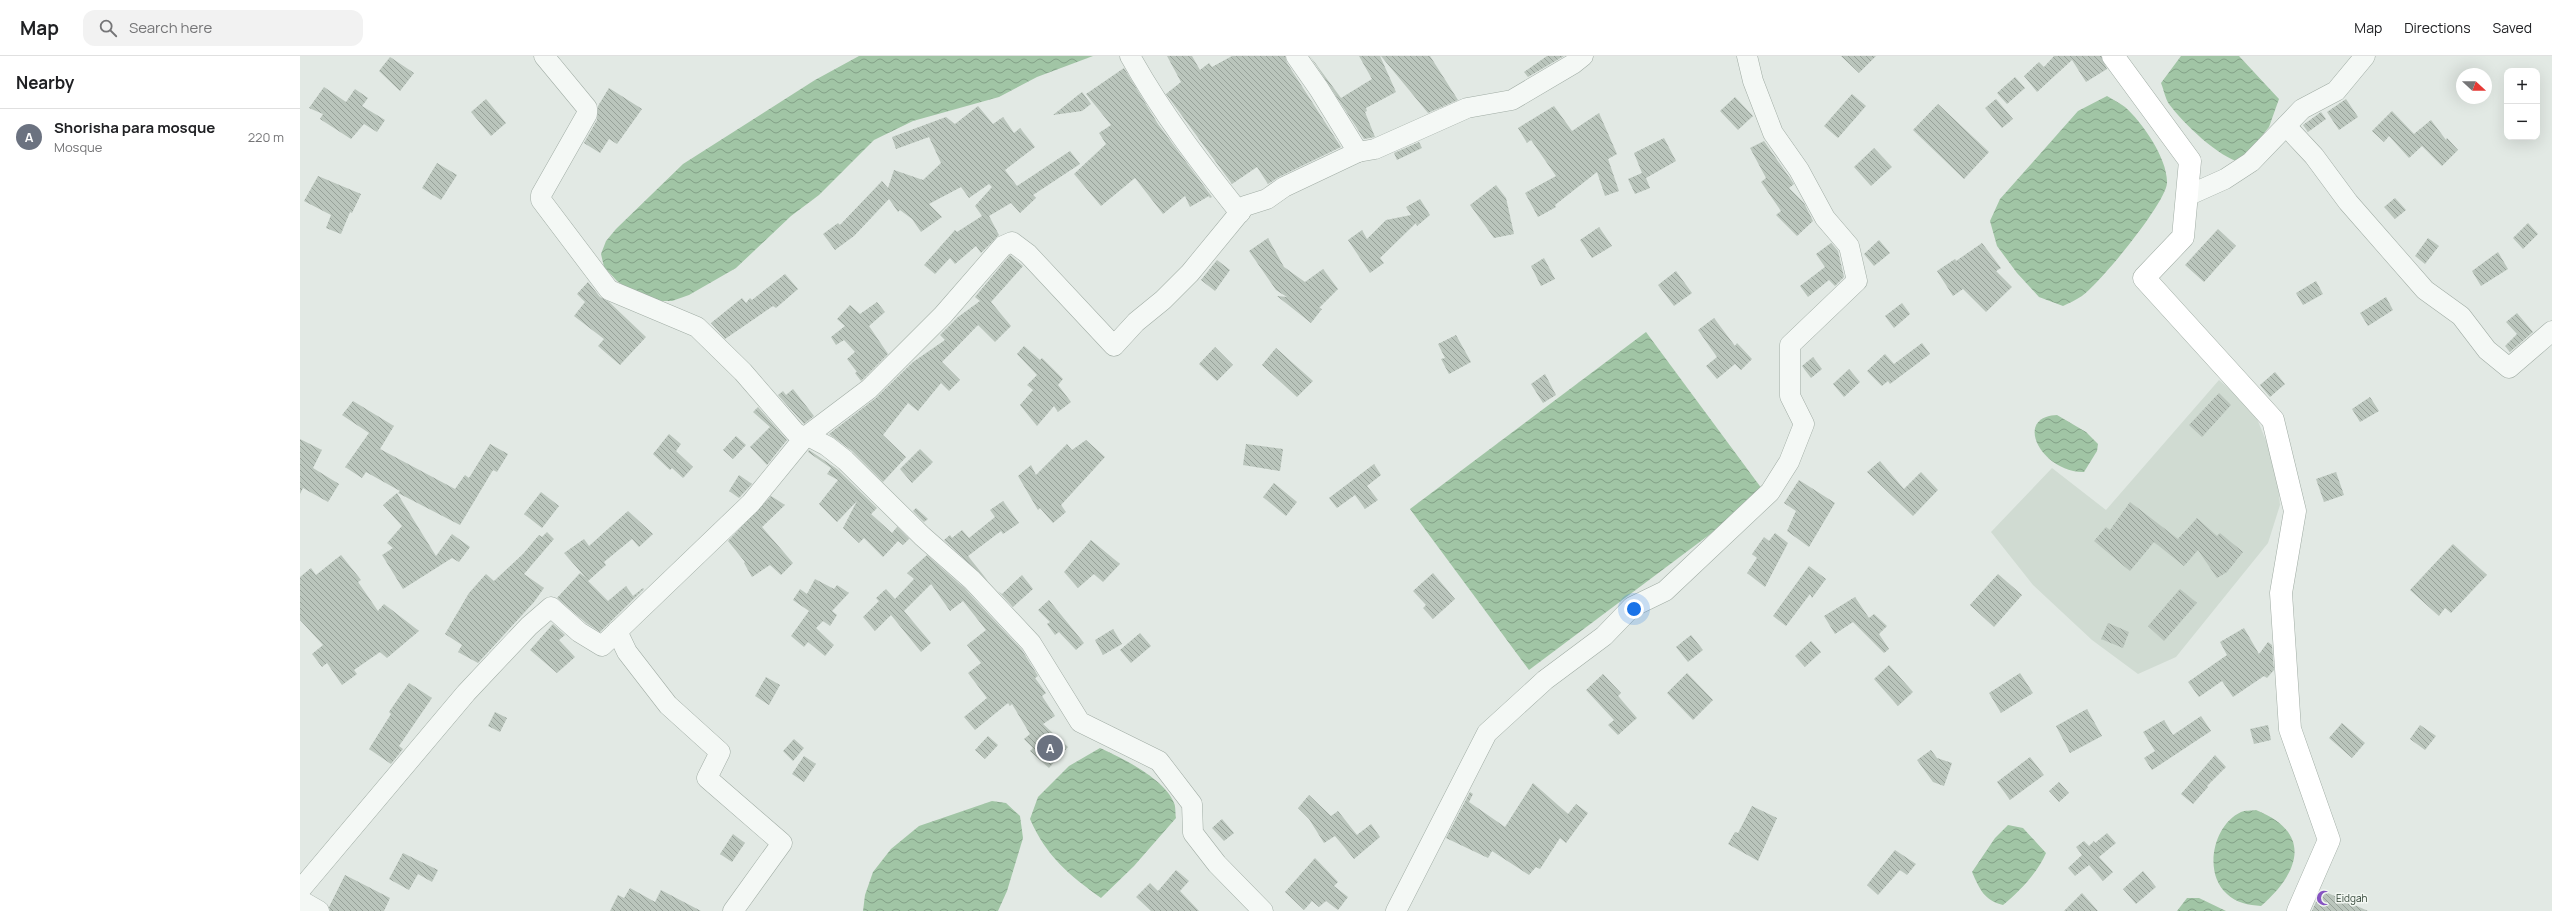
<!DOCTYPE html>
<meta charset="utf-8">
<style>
:root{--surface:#fff;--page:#f2f2f2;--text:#202124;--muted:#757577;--line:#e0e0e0;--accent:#d93025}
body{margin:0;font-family:Manrope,sans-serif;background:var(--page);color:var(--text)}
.controls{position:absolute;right:12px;top:12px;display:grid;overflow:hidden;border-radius:8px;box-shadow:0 4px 16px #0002}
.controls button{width:36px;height:36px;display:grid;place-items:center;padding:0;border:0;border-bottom:1px solid var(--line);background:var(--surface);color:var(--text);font:20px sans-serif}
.compass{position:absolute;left:2156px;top:12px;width:36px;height:36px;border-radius:50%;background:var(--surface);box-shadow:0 4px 16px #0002;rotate:111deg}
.you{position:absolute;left:1334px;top:553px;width:14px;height:14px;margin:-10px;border:3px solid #fff;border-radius:50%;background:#1a73e8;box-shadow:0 0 0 6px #1a73e833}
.badge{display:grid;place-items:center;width:26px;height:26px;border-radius:50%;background:var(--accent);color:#fff;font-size:13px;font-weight:700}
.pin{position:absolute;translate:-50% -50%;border:2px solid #fff;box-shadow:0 1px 4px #0006}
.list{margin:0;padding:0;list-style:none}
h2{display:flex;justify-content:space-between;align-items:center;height:52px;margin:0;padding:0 16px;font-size:17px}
h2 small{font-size:13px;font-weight:400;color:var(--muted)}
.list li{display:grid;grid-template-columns:26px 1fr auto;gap:12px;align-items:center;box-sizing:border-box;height:56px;padding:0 16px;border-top:1px solid var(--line)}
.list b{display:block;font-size:15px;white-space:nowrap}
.list p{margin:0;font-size:13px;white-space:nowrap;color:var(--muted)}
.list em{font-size:13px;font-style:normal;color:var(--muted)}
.icon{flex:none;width:22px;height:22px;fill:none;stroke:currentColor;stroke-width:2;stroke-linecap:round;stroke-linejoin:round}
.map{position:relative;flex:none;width:2252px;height:855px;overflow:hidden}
header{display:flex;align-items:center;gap:24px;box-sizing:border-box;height:56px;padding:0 20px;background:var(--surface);border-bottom:1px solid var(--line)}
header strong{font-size:19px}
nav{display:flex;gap:22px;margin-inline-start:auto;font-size:14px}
.search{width:280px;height:36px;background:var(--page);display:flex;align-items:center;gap:10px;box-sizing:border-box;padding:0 14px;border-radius:12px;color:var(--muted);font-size:15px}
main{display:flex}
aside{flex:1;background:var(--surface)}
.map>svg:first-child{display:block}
.built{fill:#d0dbd2}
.water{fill:url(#water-waves)}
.building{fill:url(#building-back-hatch)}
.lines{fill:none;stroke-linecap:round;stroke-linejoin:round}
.street-casing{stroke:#a0aca4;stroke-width:21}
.secondary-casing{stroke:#a0aca4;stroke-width:23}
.street{stroke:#f4f8f5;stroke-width:20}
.secondary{stroke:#fff;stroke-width:22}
.labels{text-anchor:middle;stroke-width:3;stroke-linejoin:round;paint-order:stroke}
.poi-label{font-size:10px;fill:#2c3f31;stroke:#f2f7f2;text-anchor:start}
</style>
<header>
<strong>Map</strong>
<div class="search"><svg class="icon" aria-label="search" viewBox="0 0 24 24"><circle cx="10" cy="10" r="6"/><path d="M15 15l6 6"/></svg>Search here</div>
<nav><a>Map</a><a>Directions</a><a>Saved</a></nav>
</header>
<main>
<aside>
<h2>Nearby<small></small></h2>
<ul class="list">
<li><span class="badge" style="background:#6b7280">A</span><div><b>Shorisha para mosque</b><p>Mosque</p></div><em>220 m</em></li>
</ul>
</aside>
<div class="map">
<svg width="2252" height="855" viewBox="0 0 2252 855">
<defs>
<pattern id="water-waves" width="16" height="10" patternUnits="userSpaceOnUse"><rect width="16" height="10" fill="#a1c5a5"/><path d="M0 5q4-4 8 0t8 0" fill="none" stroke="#83a187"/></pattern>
<pattern id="building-back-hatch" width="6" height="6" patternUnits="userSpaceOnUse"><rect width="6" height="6" fill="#bac5bc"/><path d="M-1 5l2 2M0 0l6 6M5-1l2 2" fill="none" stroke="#97a199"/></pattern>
</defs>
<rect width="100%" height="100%" fill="#e2e9e4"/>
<polygon class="built" points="1919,324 1953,353 1976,409 1980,449 1968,487 1876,601 1838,618 1792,584 1733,529 1691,476 1752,412 1806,454"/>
<g class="water">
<polygon points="559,0 793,0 737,21 699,41 613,65 574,84 519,139 491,160 436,212 389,239 372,245 357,245 338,240 317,225 304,211 301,198 306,185 316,173 383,108 515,24"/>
<path d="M1881,0h58l40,43 -10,28 -28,35c-21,-3 -59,-40 -72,-58 -4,-6 -5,-14 -8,-21z"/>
<path d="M1807,40c6,4 13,7 18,11 17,15 43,52 42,76 -1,20 -67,100 -85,113 -6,4 -13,7 -19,10l-24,-9 -22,-24 -20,-27 -7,-25 10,-22 78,-88z"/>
<polygon points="1346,276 1465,437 1229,614 1110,453"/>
<path d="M1757,359l29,17 12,12 -1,7 -13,21c-42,1 -72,-55 -27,-57z"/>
<path d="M800,692c22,10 65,31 74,55 2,4 1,10 2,15l-42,48 -33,32c-32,-23 -55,-42 -71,-79l8,-22 31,-31z"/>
<polygon points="692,745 706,747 720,760 723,782 707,835 698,855 563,855 565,839 573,816 591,793 619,770"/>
<path d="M1956,754c57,23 44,62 5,96 -12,-1 -25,-3 -34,-12 -24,-21 -14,-69 14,-82 4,-2 10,-1 15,-2z"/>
<path d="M1708,769l15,3 23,25c-8,19 -27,39 -43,52 -19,-5 -23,-15 -31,-33l23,-34z"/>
<polygon points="1887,842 1899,842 1926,855 1877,855"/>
</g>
<g class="building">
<polygon points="867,0 892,0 900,14 909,7 912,11 932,0 985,0 987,7 1041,91 979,121 968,128 957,111 932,128 866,38 881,26"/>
<polygon points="1010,0 1041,42 1072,23 1059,0 1080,0 1096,36 1066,52 1067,55 1065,56 1075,81 1064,83"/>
<polygon points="1081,0 1130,0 1158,44 1128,57"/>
<polygon points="1247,0 1264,0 1228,21 1224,16"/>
<polygon points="1541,0 1576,0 1559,17"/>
<polygon points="1754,0 1801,0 1807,13 1786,26 1772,4 1737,36 1724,20 1739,6 1744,11"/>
<polygon points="90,1 114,17 100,35 79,15"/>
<polygon points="824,12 858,68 912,141 910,142 909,140 890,151 885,140 863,158 835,122 801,150 774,118 806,88 799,77 811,69 786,38"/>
<polygon points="1715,21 1725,32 1707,48 1697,37"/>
<polygon points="24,31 46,46 55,33 68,42 62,50 85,64 77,76 64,68 51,83 20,63 23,58 9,52"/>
<polygon points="309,32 342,53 317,88 309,83 300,97 284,87 297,64 298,50"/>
<polygon points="782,36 791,48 782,55 753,59"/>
<polygon points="1552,38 1566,50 1538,82 1524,70"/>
<polygon points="1435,41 1453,60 1438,74 1420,55"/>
<polygon points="186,43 206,67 191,80 171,56"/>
<polygon points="1696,43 1713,63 1702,72 1685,52"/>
<polygon points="2046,43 2058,61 2039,74 2027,56"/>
<polygon points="1638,48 1689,96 1664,123 1613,74"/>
<polygon points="678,50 693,68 703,61 714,77 720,72 735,91 705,114 717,130 770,95 780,108 733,139 736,142 720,157 711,147 689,160 699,179 681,197 676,190 655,208 650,202 635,218 624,209 655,174 657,176 682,160 675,150 692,131 689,128 669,142 661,131 629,148 642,161 621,176 612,163 600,154 598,156 589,143 554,180 535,194 523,178 538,167 540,169 582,125 588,132 594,114 623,124 641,107 629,81 596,93 592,81 646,61 655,68"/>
<polygon points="1254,50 1272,75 1299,57 1317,98 1308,103 1319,135 1305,140 1297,116 1255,149 1256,151 1238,161 1225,137 1256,120 1231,84 1227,87 1218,72"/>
<polygon points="2092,55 2114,78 2131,64 2146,84 2147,82 2158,94 2142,110 2122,90 2109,102 2089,80 2084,86 2072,75"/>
<polygon points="2021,56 2026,63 2008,76 2003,69"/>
<polygon points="1364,82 1376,105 1346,122 1350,132 1335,138 1328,123 1342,117 1334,97"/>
<polygon points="1464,85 1494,128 1489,132 1504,147 1513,165 1497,180 1476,159 1481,155 1461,126 1466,122 1450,92"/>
<polygon points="1119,86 1122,92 1097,104 1094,97"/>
<polygon points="1574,92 1592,111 1571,130 1554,111"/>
<polygon points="137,107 157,119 141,144 122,132"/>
<polygon points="18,120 61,138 52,157 50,156 41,178 26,172 31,159 4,145"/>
<polygon points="1196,129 1206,142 1214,178 1194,182 1170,149"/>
<polygon points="2095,142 2106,154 2095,163 2084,151"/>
<polygon points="1120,143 1130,159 1117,170 1116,167 1080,202 1084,207 1070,217 1048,184 1062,174 1067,183 1086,164 1111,159 1106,151"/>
<polygon points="2228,167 2238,178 2223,193 2213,182"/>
<polygon points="1299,171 1312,190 1292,202 1280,184"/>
<polygon points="1918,173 1936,190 1904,226 1885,209"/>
<polygon points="968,182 984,211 1005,226 1023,213 1038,233 1019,252 1022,253 1011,267 977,240 987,241 976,234 949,195"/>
<polygon points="2128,182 2139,190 2125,208 2115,200"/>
<polygon points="1579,184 1590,197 1574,210 1564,198"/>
<polygon points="1531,187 1538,195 1544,221 1535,230 1529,224 1508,241 1500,230 1525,211 1516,198"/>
<polygon points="1682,187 1701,212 1696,215 1712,231 1686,256 1663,233 1653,240 1637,215 1655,203 1656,205"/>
<polygon points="2198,196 2208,213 2181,230 2172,215"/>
<polygon points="710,199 723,210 691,246 711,270 695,286 678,269 642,306 660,324 649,335 641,327 618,355 608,347 583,379 606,401 583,426 552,395 529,378 576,342 613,306 645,284 640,279 658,261 680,245 675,241"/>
<polygon points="1244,202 1255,223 1241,230 1231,210"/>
<polygon points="917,204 930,214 915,235 901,224"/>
<polygon points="1376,215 1392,237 1374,250 1358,229"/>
<polygon points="485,218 498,233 476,252 473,250 425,283 411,267 442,242 446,247 450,242 452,244"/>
<polygon points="2016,225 2023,238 2003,249 1996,237"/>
<polygon points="288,226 300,241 309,246 346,281 320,309 298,290 304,283 274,260 285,246 277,238"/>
<polygon points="2086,241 2093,254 2068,270 2060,257"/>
<polygon points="577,246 585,256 569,270 588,298 592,294 561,325 555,317 557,316 547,303 555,296 544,284 536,289 531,281 545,270 537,263 550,249 560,258"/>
<polygon points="1602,247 1610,258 1594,272 1585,260"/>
<polygon points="2217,257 2233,276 2210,296 2205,290 2217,278 2206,266"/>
<polygon points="1414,262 1435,290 1437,287 1452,303 1441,314 1435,308 1417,323 1406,310 1417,301 1398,274"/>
<polygon points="1156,279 1171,306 1149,318 1141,303 1145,302 1138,288"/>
<polygon points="1622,287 1630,298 1590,328 1588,325 1582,330 1567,315 1585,298 1594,308"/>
<polygon points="724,290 740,304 742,302 763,323 758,329 771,346 758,356 754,350 737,370 720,349 733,334 727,329 737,319 717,298"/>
<polygon points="915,291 933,309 917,325 899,308"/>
<polygon points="976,292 1013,325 997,341 962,309"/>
<polygon points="1513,301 1522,313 1511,322 1502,310"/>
<polygon points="1549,313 1560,326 1544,341 1533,328"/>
<polygon points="1975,316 1985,328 1970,341 1960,329"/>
<polygon points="1245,318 1256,339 1243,347 1231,328"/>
<polygon points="493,333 514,360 504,368 478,339 483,335 486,339"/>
<polygon points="1919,337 1931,349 1902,381 1889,369"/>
<polygon points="2070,341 2079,355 2060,366 2052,353"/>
<polygon points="53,345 94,370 80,393 155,433 165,419 169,422 190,388 208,398 197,416 193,414 160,469 98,437 100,435 66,416 62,422 45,411 69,377 42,359"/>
<polygon points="458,351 487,384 467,409 450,391 470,371 453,356"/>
<polygon points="369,378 381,388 376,395 393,411 383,422 372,412 370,414 353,398"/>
<polygon points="436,380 446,389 433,403 423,394"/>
<polygon points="0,383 22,394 13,412 39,428 28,446 3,432 0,438"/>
<polygon points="786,384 805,401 761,449 766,456 753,467 740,452 738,454 718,420 731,409 736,419 767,388 772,394"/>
<polygon points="946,388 983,393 980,415 943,409"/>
<polygon points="620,393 633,406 612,427 600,413"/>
<polygon points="509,394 537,413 577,452 571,458 592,477 597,471 609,483 603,489 598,485 583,501 564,482 559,487 543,472 557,445 537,466 519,448 538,424 527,418 531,412 508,396"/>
<polygon points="1580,405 1604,433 1621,416 1638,434 1613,460 1567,416"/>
<polygon points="1074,408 1081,419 1067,430 1078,444 1065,453 1055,439 1037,452 1029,442"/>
<polygon points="2036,416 2044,439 2024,446 2016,423"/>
<polygon points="439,419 452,428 439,442 429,435"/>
<polygon points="1499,424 1535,447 1509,491 1487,475 1496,455 1484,447"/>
<polygon points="974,427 997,446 986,460 963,441"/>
<polygon points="241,436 259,450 242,472 224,458"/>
<polygon points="97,437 136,500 152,478 170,491 159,506 152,502 103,533 82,499 93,492 87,487 102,470 83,449"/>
<polygon points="471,440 485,449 462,471 493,507 481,519 470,509 452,521 444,507 445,506 428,485"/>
<polygon points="703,445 719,467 703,478 701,475 668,500 688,525 644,484 650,479 652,482 662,474 669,482 695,461 690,454"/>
<polygon points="1830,446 1878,483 1897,462 1917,480 1920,477 1943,496 1927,516 1917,522 1898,494 1884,510 1854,486 1830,515 1794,485 1806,471 1810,474"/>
<polygon points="616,452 628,463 624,466 613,455"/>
<polygon points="328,455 353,478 339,491 332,483 304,506 306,509 288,525 308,545 326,530 333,540 343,532 344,533 300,576 286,567 257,542 280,517 286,522 264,497 284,483 289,490"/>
<polygon points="247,476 254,483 224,518 244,532 234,546 178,607 158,596 162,589 145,578 169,537 186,518 194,525 223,498 239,479 242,481"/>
<polygon points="1475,477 1488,487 1465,531 1447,517 1457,502 1452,498 1464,481 1469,485"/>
<polygon points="791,484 820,508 803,526 794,518 778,532 764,516"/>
<polygon points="2153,488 2187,519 2151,557 2145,552 2139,560 2110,534"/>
<polygon points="41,499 61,524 58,526 78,555 84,548 119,575 87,602 80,596 54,614 57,618 42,629 27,607 22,611 12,598 23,589 0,564 0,521 11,512 16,519"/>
<polygon points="627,499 664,532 722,594 738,620 735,622 746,637 742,640 755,660 743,668 768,691 749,712 730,695 733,692 724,683 730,678 712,648 710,650 708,647 675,674 664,661 687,642 668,617 681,607 667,589 686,574 663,545 650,555 631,528 604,555 631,587 621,596 591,559 575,575 563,561 579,545 576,542 586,533 595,543 614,523 607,517"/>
<polygon points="1509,510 1526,523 1512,542 1510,538 1486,570 1473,560"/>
<polygon points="1133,517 1155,543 1133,563 1123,552 1126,549 1113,535"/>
<polygon points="1698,518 1722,539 1694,571 1670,549"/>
<polygon points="722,519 733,533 713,551 698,535 702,538"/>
<polygon points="515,523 534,533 537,529 549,537 532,555 537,559 530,570 523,565 516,572 534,589 525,600 508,586 504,591 491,580 509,555 493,544 500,533 507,538"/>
<polygon points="1880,533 1897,547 1864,585 1848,570"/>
<polygon points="1555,541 1569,562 1574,558 1587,570 1579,578 1589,593 1584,597 1553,566 1535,578 1524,560"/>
<polygon points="749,544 784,587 776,594 759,576 755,579 747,568 750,566 738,554"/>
<polygon points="1808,567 1829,576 1823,592 1801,583"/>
<polygon points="253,568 265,579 259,584 275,601 257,617 230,594"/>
<polygon points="1944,572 1959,598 1968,586 1972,589 1974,614 1967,622 1964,620 1933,641 1922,625 1899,641 1888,626 1927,599 1920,586"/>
<polygon points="813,573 822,588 803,599 795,584"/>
<polygon points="840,577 851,590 831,607 820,594"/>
<polygon points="1391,579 1403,594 1388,606 1376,591"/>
<polygon points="1511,585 1521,596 1505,611 1495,600"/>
<polygon points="1589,609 1613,636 1598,650 1574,623"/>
<polygon points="1387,617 1413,644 1393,664 1367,637"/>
<polygon points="1720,617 1733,637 1701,657 1689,637"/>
<polygon points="1303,618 1321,637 1318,640 1337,662 1318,679 1308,669 1314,664 1286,634"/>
<polygon points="466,621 480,629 469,649 455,640"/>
<polygon points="109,627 132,642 99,690 103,693 91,708 69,693 91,658 89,656"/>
<polygon points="1787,653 1802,680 1770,697 1756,670"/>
<polygon points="195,656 207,662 200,676 188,670"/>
<polygon points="1901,660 1911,675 1852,714 1844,702 1855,695 1843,676 1864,664 1873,679"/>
<polygon points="2042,667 2065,687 2052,702 2029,682"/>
<polygon points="1968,669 1971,684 1954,688 1950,673"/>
<polygon points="2120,669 2136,680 2125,694 2110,683"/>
<polygon points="688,680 698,689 685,703 675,694"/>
<polygon points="494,683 504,692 493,705 483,695"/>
<polygon points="1631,694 1637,702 1652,707 1644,730 1633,726 1617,704"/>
<polygon points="1915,699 1926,711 1907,730 1908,731 1893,748 1881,738"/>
<polygon points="504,700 516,708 504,726 492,718"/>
<polygon points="1730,701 1744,719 1710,744 1697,726"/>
<polygon points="1759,726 1769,737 1759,746 1749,735"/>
<polygon points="1233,727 1268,758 1276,748 1288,757 1266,787 1260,782 1240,813 1236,811 1229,819 1192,795 1188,802 1146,782 1170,736 1173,738 1169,746 1205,771"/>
<polygon points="1009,739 1031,760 1038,755 1057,779 1071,768 1080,781 1054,803 1035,780 1024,787 1009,763 998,752"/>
<polygon points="1452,750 1477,762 1458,805 1428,788 1435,776 1438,777"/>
<polygon points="922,763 934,777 924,785 912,772"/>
<polygon points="1807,777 1816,787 1799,801 1813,816 1803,825 1789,809 1775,820 1768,812 1782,799 1776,791 1784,785 1789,790 1794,785 1795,787"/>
<polygon points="433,778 445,787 432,806 420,798"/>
<polygon points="1595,794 1616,808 1607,819 1600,814 1578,839 1567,829"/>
<polygon points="103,797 138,814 132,826 118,818 109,834 89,823"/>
<polygon points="1015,802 1038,826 1034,830 1048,841 1038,854 1026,845 1019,851 1012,845 1004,854 985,836"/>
<polygon points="876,814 889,825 880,835 899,855 851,855 836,841 850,827 858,835"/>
<polygon points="1843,815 1856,831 1836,848 1823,833"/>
<polygon points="45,819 90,842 84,855 30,855 29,851"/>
<polygon points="330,832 355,846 361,834 401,855 310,855 318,839 324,842"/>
<polygon points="2021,834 2068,855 2012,855"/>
<polygon points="1782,837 1798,855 1764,855"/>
</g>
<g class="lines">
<g class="street-casing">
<g id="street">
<polyline points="244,0 287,52 287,58 241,139 241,144 309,234 397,271 443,316 495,376 504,382 569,333 643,259 703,190 712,186 728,198 814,290 836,266 863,244 890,217 945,150 967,143 984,131 1058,96 1075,93 1167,52 1212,44 1273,8 1283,0"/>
<path d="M830,0c31,56 70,107 110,157"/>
<polyline points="996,0 1019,33 1058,96"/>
<polyline points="1986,70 2014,100 2048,146 2125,234 2161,260 2187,294 2209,312 2252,275"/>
<polyline points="1887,140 1925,123 1951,106 2002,53 2036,35 2065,0"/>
<polyline points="508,380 527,390 545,404 622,480 672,524 731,587 780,666 859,705 892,748 893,777 917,808 963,855"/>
<polyline points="317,575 327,596 368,649 420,696 407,722 482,787 433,855"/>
<polyline points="0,834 166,637 229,570 251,551 279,576 302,590 451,447 504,382"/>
<polyline points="0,844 19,855"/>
<polyline points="1096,855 1187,677 1245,624 1304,580 1332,551 1365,535 1470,436 1489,406 1504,368 1490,340 1490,289 1557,225 1549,190 1525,162 1499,114 1473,77 1453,25 1447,0"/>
</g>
</g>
<g class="secondary-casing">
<polyline id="secondary" points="1813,0 1890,105 1883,181 1844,222 1973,364 1995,455 1981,537 1990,673 2029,784 1998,855"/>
</g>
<use href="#street" class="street"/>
<use href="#secondary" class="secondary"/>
</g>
<defs>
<g id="mosque-bare" transform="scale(1.2)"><path d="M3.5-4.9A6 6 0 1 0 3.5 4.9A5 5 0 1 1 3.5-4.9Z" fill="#8654c1" stroke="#f2f7f2" stroke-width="2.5" paint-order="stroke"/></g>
</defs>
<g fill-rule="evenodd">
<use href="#mosque-bare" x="2024" y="842"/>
</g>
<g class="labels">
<g class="poi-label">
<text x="2036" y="846">Eidgah</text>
</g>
</g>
</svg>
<div class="controls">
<button>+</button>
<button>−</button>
</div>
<svg class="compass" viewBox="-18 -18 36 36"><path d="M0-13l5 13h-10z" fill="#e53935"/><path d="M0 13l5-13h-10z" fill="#757577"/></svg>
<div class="you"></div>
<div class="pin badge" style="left:750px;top:692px;background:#6b7280">A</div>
</div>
</main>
